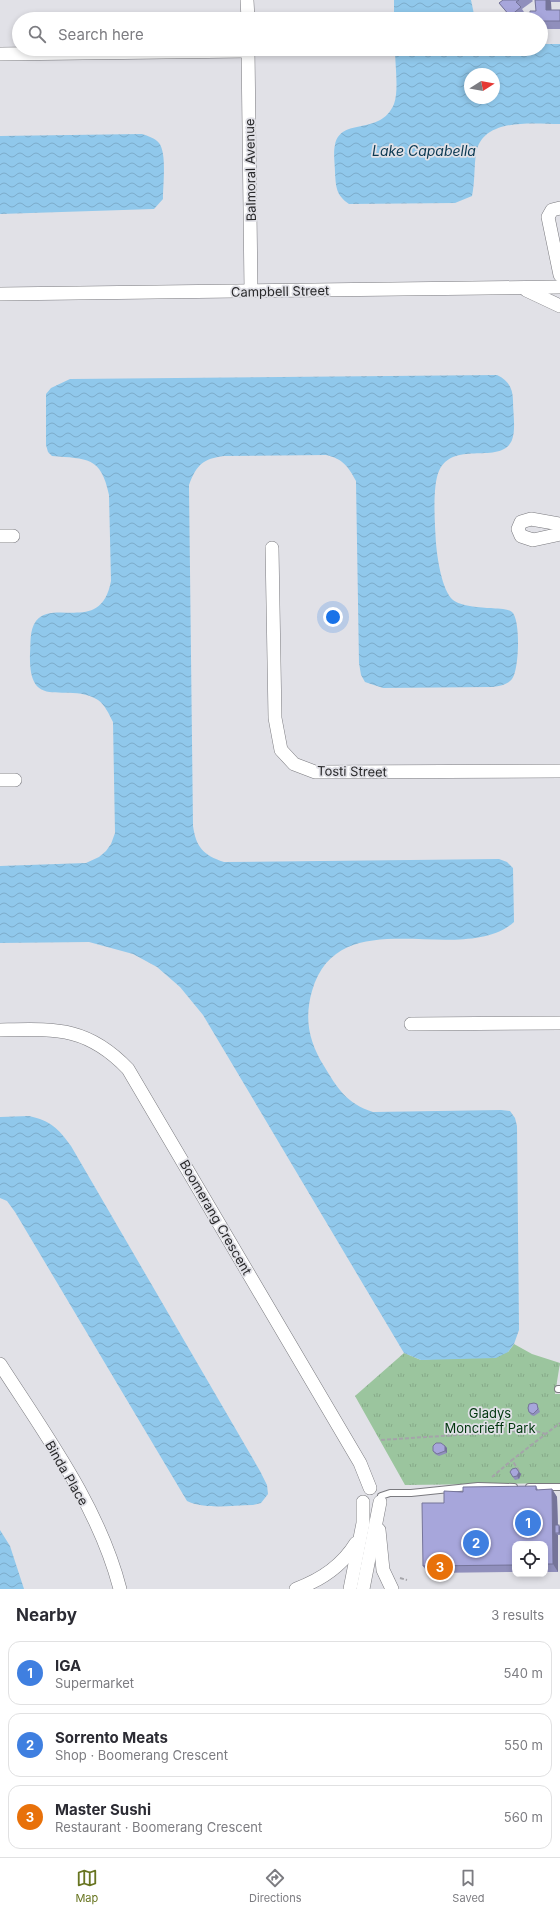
<!DOCTYPE html>
<meta charset="utf-8">
<style>
:root{--surface:#fff;--page:#f2f2f3;--text:#2b2b33;--muted:#7c7c81;--line:#e1e1e2;--accent:#687521}
body{margin:0;font-family:Inter,sans-serif;background:var(--page);color:var(--text)}
.controls{position:absolute;right:12px;bottom:12px;display:grid;overflow:hidden;border-radius:8px;box-shadow:0 2px 6px #0003}
.controls button{width:36px;height:36px;display:grid;place-items:center;padding:0;border:0;border-bottom:1px solid var(--line);background:var(--surface);color:var(--text);font:20px sans-serif}
.compass{position:absolute;left:464px;top:68px;width:36px;height:36px;border-radius:50%;background:var(--surface);box-shadow:0 2px 6px #0003;rotate:79deg}
.you{position:absolute;left:333px;top:617px;width:14px;height:14px;margin:-10px;border:3px solid #fff;border-radius:50%;background:#1a73e8;box-shadow:0 0 0 6px #1a73e833}
.badge{display:grid;place-items:center;width:26px;height:26px;border-radius:50%;background:var(--accent);color:#fff;font-size:13px;font-weight:700}
.pin{position:absolute;translate:-50% -50%;border:2px solid #fff;box-shadow:0 1px 4px #0006}
.list{margin:0;padding:0;list-style:none}
h2{display:flex;justify-content:space-between;align-items:center;height:52px;margin:0;padding:0 16px;font-size:17px}
h2 small{font-size:13px;font-weight:400;color:var(--muted)}
.list li{display:grid;grid-template-columns:26px 1fr auto;gap:12px;align-items:center;box-sizing:border-box;height:64px;margin:0 8px 8px;padding:0 8px;border:1px solid var(--line);border-radius:12px}
.list b{display:block;font-size:15px;white-space:nowrap}
.list p{margin:0;font-size:13px;white-space:nowrap;color:var(--muted)}
.list em{font-size:13px;font-style:normal;color:var(--muted)}
.icon{flex:none;width:22px;height:22px;fill:none;stroke:currentColor;stroke-width:2;stroke-linecap:round;stroke-linejoin:round}
.map{position:relative;flex:none;width:560px;height:1589px;overflow:hidden}
.search{position:absolute;background:var(--surface);box-shadow:0 2px 6px #0003;left:12px;right:12px;top:12px;height:44px;display:flex;align-items:center;gap:10px;box-sizing:border-box;padding:0 14px;border-radius:22px;color:var(--muted);font-size:15px}
.sheet{height:268px;background:var(--surface)}
nav{display:flex;justify-content:space-around;align-items:center;box-sizing:border-box;height:56px;border-top:1px solid var(--line);background:var(--surface);font-size:11px;color:var(--muted)}
nav a{display:grid;justify-items:center;gap:2px}
nav .on{color:var(--accent)}
.map>svg:first-child{display:block}
.park{fill:url(#park-tufts)}
.water{fill:url(#water-waves);fill-rule:evenodd}
.lines{fill:none;stroke-linecap:round;stroke-linejoin:round}
.lane-casing{stroke:#7a7a7f;stroke-width:8}
.street-casing{stroke:#7a7a7f;stroke-width:14}
.path{stroke:#a4a4a9;stroke-width:2;stroke-dasharray:4 2;stroke-linecap:butt}
.lane{stroke:#fff;stroke-width:6}
.street{stroke:#fff;stroke-width:13}
.wall{fill:#908fbc}
.shaded-wall{fill:#757499}
.building{fill:#a7a6db;stroke:#757499}
.labels{text-anchor:middle;stroke-width:3.5;stroke-linejoin:round;paint-order:stroke}
.street-label{font-size:13px;fill:#28282a;stroke:#e1e1e7}
.park-label{font-size:13px;fill:#02370f;stroke:#e1e1e7}
.water-label{font-size:14px;font-style:italic;fill:#0b3952;stroke:#e1e1e7}
</style>
<div class="map">
<svg width="560" height="1589" viewBox="0 0 560 1589">
<defs>
<pattern id="park-tufts" width="24" height="20" patternUnits="userSpaceOnUse"><rect width="24" height="20" fill="#9bc59e"/><path d="M3 7l-1-3M5 7V3M7 7l1-3M15 17l-1-3M17 17v-4M19 17l1-3" fill="none" stroke="#86a988"/></pattern>
<pattern id="water-waves" width="16" height="10" patternUnits="userSpaceOnUse"><rect width="16" height="10" fill="#90c8eb"/><path d="M0 5q4-4 8 0t8 0" fill="none" stroke="#7cacca"/></pattern>
</defs>
<rect width="100%" height="100%" fill="#e1e1e7"/>
<polygon class="park" points="514,1344 532,1354 560,1363 555,1394 560,1394 560,1483 405,1485 355,1396 404,1353 421,1360 508,1352"/>
<g class="water">
<polygon points="394,0 471,0 475,19 394,19"/>
<path d="M541,44h19v80c-27,0 -77,-7 -84,29 -2,14 -1,29 -4,43l-17,7 -106,1c-13,-9 -13,-17 -14,-31 0,-9 -2,-20 0,-28 6,-29 45,-8 59,-41 5,-13 1,-40 1,-55h146zM470,74h24v24h-24z"/>
<path d="M142,134c6,2 13,4 17,9 8,10 4,42 4,56l-9,10 -154,5v-78z"/>
<path d="M497,375c11,5 16,13 16,26 0,12 3,28 -1,39 -11,26 -59,-1 -73,31 -7,15 -4,55 -3,72 1,14 6,48 17,57 7,6 29,8 38,8 6,1 16,0 21,4 9,8 7,59 0,67 -5,6 -12,7 -19,8l-110,1 -18,-6 -4,-7 -2,-12 -3,-182c-8,-15 -13,-22 -30,-26l-102,1c-21,3 -27,8 -35,29l4,341c3,21 10,29 31,36l275,-3 8,3 6,6 1,54c-53,46 -175,-24 -202,69 -8,28 -3,51 12,75 14,23 22,37 49,46l128,-2 9,1 5,7 2,8 2,204 -5,14 -6,8 -12,6 -75,2 -17,-7 -201,-338 -23,-28 -23,-20 -24,-13 -44,-12 -89,1v-77l86,-3 13,-6 7,-6 5,-7 4,-11 -2,-111c-4,-8 -8,-17 -15,-22 -31,-20 -70,15 -68,-46 1,-11 -1,-23 6,-33 18,-23 65,14 75,-40l-2,-86c-8,-39 -22,-36 -57,-39l-4,-4 -2,-7v-51l5,-6 19,-9z"/>
<path d="M29,1116c22,5 29,12 42,30l189,325 7,14 1,9 -7,9 -8,2c-21,0 -47,5 -66,-4l-172,-289 -8,-11 -7,-3v-81z"/>
<polygon points="0,1530 10,1546 24,1589 0,1589"/>
</g>
<g class="lines">
<g class="lane-casing">
<g id="lane">
<polyline points="558,1389 560,1389"/>
<polyline points="529,1487 560,1487"/>
<polyline points="381,1496 390,1493 411,1493 478,1486 514,1487"/>
</g>
</g>
<g class="street-casing">
<g id="street">
<polyline points="247,0 248,19"/>
<polyline points="248,49 251,291"/>
<polyline points="0,54 248,51"/>
<polyline points="560,275 548,217 552,210 560,208"/>
<polyline points="526,290 560,306"/>
<polyline points="0,294 560,287"/>
<polyline points="560,524 531,519 521,522 518,529 521,536 533,540 560,534"/>
<polyline points="0,536 13,536"/>
<polyline points="272,548 275,718 281,750 294,764 315,772 560,771"/>
<polyline points="0,780 15,780"/>
<polyline points="411,1024 560,1023"/>
<path d="M0,1030c55,-1 87,-4 128,39l232,394 10,25"/>
<path d="M0,1364c45,70 99,143 120,225"/>
<polyline points="379,1530 383,1570 392,1589"/>
<path d="M296,1589c25,-9 46,-23 60,-46"/>
<polyline points="350,1589 363,1523 363,1502"/>
<polyline points="363,1589 380,1502"/>
</g>
</g>
<g class="path">
<polyline points="381,1440 532,1430 546,1434"/>
<polyline points="519,1471 512,1460 560,1423"/>
<polyline points="492,1477 512,1460"/>
<polyline points="400,1578 407,1580"/>
</g>
<use href="#lane" class="lane"/>
<use href="#street" class="street"/>
</g>
<g class="wall">
<polygon points="503,0 532,0 533,1 522,9 526,15 521,19 512,19 499,3"/>
<polygon points="535,0 560,0 560,2 551,2 551,10 560,10 560,29 541,29 541,19 536,11"/>
<polygon points="537,1404 538,1407 540,1412 534,1416 531,1415 529,1412"/>
<polygon points="445,1446 447,1448 447,1453 439,1456 435,1454 433,1451"/>
<polygon points="519,1472 521,1474 519,1479 515,1480 513,1477"/>
<polygon points="536,1486 538,1490 552,1489 557,1497 558,1525 560,1527 560,1535 558,1535 558,1572 545,1572 545,1544 515,1544 515,1572 428,1573 423,1566 444,1503 463,1492"/>
</g>
<g class="shaded-wall">
<polygon points="546,0 550,0 551,2 552,18 546,10"/>
<polygon points="445,1446 447,1448 447,1453 445,1451"/>
<polygon points="519,1472 521,1474 519,1479 517,1476"/>
<polygon points="552,1489 557,1497 558,1533 555,1533 558,1535 558,1572 553,1564"/>
<polygon points="559,1525 560,1527 560,1534 559,1533"/>
</g>
<g class="building">
<polygon points="503,0 519,0 516,2 521,7 510,16 499,3"/>
<polygon points="535,0 546,0 546,10 560,10 560,21 541,21 541,19 530,19 530,11 536,11"/>
<polygon points="534,1403 537,1404 538,1409 533,1414 529,1412 528,1408 529,1404"/>
<polygon points="436,1443 441,1443 445,1446 445,1451 437,1454 433,1451 433,1446"/>
<polygon points="516,1468 519,1472 517,1476 513,1477 510,1472 512,1469"/>
<polygon points="536,1486 536,1490 552,1489 553,1564 545,1564 545,1544 515,1544 515,1565 423,1566 422,1503 444,1503 444,1491 463,1492 463,1487"/>
<rect x="555" y="1525" width="4" height="8"/>
</g>
<g class="labels">
<g class="street-label">
<text transform="translate(250 170) rotate(-91)" y="5">Balmoral Avenue</text>
<text transform="translate(280 291) rotate(-1)" y="5">Campbell Street</text>
<text transform="translate(352 771) rotate(1)" y="5">Tosti Street</text>
<text transform="translate(216 1217) rotate(60)" y="5">Boomerang Crescent</text>
<text transform="translate(67 1473) rotate(60)" y="5">Binda Place</text>
</g>
<g class="park-label">
<text x="490" y="1418">Gladys<tspan x="490" dy="15">Moncrieff Park</tspan></text>
</g>
<g class="water-label">
<text x="424" y="156">Lake Capabella</text>
</g>
</g>
</svg>
<div class="controls">
<button><svg class="icon" aria-label="locate" viewBox="0 0 24 24"><circle cx="12" cy="12" r="6"/><path d="M12 2v4M12 18v4M2 12h4M18 12h4"/></svg></button>
</div>
<svg class="compass" viewBox="-18 -18 36 36"><path d="M0-13l5 13h-10z" fill="#e53935"/><path d="M0 13l5-13h-10z" fill="#7c7c81"/></svg>
<div class="you"></div>
<div class="pin badge" style="left:528px;top:1523px;background:#3f7fe0">1</div>
<div class="pin badge" style="left:476px;top:1543px;background:#3f7fe0">2</div>
<div class="pin badge" style="left:440px;top:1567px;background:#e8710a">3</div>
<div class="search"><svg class="icon" aria-label="search" viewBox="0 0 24 24"><circle cx="10" cy="10" r="6"/><path d="M15 15l6 6"/></svg>Search here</div>
</div>
<section class="sheet">
<h2>Nearby<small>3 results</small></h2>
<ul class="list">
<li><span class="badge" style="background:#3f7fe0">1</span><div><b>IGA</b><p>Supermarket</p></div><em>540 m</em></li>
<li><span class="badge" style="background:#3f7fe0">2</span><div><b>Sorrento Meats</b><p>Shop · Boomerang Crescent</p></div><em>550 m</em></li>
<li><span class="badge" style="background:#e8710a">3</span><div><b>Master Sushi</b><p>Restaurant · Boomerang Crescent</p></div><em>560 m</em></li>
</ul>
</section>
<nav>
<a class="on"><svg class="icon" aria-label="map" viewBox="0 0 24 24"><path d="M3 6l6-2 6 2 6-2v14l-6 2-6-2-6 2zM9 4v14M15 6v14"/></svg>Map</a>
<a><svg class="icon" aria-label="directions" viewBox="0 0 24 24"><path d="M12 3l9 9-9 9-9-9zM9 14v-3h6M13 9l2 2-2 2"/></svg>Directions</a>
<a><svg class="icon" aria-label="saved" viewBox="0 0 24 24"><path d="M7 4h10v16l-5-4-5 4z"/></svg>Saved</a>
</nav>
